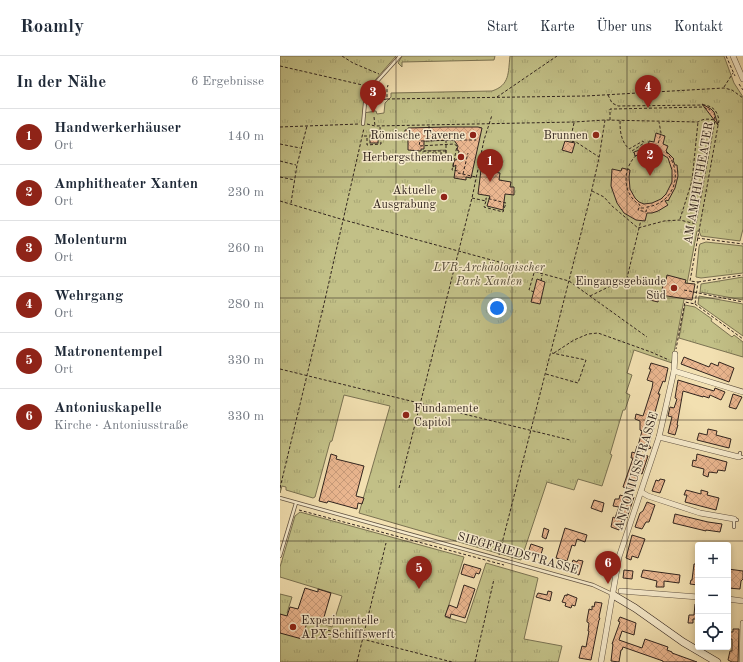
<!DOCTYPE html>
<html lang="de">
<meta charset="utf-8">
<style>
:root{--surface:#fff;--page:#f2f2f3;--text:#1f2937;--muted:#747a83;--line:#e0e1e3;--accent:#8f2418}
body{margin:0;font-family:"Old Standard TT",serif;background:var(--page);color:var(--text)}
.controls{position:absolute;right:12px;bottom:12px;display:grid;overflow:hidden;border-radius:4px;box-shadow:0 2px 6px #0003}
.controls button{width:36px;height:36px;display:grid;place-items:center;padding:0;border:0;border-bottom:1px solid var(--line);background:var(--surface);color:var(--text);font:20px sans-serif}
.you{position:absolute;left:217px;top:252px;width:14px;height:14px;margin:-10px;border:3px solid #fff;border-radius:50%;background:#1a73e8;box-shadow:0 0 0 6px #1a73e833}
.badge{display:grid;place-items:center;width:26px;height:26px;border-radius:50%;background:var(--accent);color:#fff;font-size:13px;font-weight:700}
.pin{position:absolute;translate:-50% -33px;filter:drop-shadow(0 1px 2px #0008)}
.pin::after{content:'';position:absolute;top:21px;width:14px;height:12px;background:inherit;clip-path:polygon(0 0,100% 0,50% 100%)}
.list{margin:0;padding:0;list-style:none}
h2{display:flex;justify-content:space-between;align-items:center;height:52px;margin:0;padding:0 16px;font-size:17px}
h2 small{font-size:13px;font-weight:400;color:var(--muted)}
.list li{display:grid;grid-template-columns:26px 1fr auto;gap:12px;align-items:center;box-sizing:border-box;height:56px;padding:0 16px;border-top:1px solid var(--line)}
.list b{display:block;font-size:15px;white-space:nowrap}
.list p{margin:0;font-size:13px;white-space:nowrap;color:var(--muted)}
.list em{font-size:13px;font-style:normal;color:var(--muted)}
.icon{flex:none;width:22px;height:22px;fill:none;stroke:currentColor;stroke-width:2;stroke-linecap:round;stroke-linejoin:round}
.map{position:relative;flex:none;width:463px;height:606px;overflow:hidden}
header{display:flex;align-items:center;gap:24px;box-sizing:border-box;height:56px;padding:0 20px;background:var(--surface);border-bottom:1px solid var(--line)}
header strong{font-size:19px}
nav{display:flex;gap:22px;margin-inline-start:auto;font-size:14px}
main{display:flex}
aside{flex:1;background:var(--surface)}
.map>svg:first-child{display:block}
.grass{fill:url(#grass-tufts);stroke:#7a7252}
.garden{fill:url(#garden-dots);stroke:#7a7252}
.building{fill:url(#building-cross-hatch);stroke:#31241e}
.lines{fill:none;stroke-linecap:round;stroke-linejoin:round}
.lane-casing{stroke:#615343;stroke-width:4}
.street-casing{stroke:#615343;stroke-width:6}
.secondary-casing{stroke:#31241e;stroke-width:8}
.path{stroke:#31241e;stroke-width:1;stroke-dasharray:3 2;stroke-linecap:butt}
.lane{stroke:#f7ebcc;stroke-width:2.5}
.street{stroke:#f7ebcc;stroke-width:5}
.secondary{stroke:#f7ebcc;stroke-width:7}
.grid{fill:none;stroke:#31241e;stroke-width:1;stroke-opacity:0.55}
.poi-dot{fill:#8f2418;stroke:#f7ebcc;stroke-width:1.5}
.labels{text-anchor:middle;stroke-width:3;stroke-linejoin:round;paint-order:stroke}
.poi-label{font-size:12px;fill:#31241e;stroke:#f7ebcc;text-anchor:end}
.street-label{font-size:12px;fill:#31241e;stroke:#f7ebcc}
.park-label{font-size:12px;font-style:italic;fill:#554b38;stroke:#f7ebcc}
</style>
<header>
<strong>Roamly</strong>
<nav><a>Start</a><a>Karte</a><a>Über uns</a><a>Kontakt</a></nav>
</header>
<main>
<aside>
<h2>In der Nähe<small>6 Ergebnisse</small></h2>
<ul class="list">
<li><span class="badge">1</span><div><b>Handwerkerhäuser</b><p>Ort</p></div><em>140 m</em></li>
<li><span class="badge">2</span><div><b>Amphitheater Xanten</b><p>Ort</p></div><em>230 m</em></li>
<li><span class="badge">3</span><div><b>Molenturm</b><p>Ort</p></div><em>260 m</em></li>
<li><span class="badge">4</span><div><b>Wehrgang</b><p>Ort</p></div><em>280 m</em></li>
<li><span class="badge">5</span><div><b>Matronentempel</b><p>Ort</p></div><em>330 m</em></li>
<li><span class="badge">6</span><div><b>Antoniuskapelle</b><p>Kirche · Antoniusstraße</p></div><em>330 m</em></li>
</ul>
</aside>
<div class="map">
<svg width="463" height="606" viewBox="0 0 463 606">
<defs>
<pattern id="grass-tufts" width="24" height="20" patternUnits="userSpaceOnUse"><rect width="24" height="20" fill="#c2c087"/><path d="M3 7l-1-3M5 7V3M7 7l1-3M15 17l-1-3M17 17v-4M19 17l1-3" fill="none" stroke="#a7a574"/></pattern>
<pattern id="garden-dots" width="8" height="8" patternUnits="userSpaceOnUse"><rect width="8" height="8" fill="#c2c087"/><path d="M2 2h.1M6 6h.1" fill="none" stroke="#a7a574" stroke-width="1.8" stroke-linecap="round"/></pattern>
<pattern id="building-cross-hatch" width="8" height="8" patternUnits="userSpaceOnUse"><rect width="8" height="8" fill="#eab68f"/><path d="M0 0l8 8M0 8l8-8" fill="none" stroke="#c99c7b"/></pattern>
</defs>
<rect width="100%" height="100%" fill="#f2e0b1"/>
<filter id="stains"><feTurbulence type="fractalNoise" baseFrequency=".005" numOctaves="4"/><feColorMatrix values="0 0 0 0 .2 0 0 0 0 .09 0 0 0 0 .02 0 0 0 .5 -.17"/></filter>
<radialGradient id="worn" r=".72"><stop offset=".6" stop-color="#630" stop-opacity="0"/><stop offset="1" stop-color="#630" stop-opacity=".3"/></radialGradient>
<g class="grass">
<path d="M0,0h116l-26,30 -6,13 -1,14 13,-2 1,3 7,-1 1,-10 6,-6v-4l101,-2c18,-6 16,-18 18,-35h214l10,27 9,14v132l-3,12 -39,-5 -2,-5h-2l-25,132 -38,-13 -7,23 5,2 -6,18 4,2 -5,15h-2l-13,44 2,1 -10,31 -24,-7 -4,11 -27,-8 -26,78 -162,-47 31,-107 -46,-11 -12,46 -2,1 -15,55 -2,1 -27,-8v-3l-4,-1 -2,7z"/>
<polygon points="122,0 215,0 214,4 122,6 122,11 118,7"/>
<polygon points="426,186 463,190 463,217 421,222 416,221 419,191 420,188"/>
<polygon points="463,221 463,244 420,236 421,228"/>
<polygon points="419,240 463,248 463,280 418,248"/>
<polygon points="405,249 415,251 432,263 431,265 452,281 454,279 463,286 463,301 399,282"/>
<polygon points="20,456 184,501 165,561 186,567 206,507 258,522 244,583 282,590 278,606 0,606 0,538 12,541 7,557 52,571 62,540 0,521 0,511 15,460"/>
</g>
<polygon class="garden" points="166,94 166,105 143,105 143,95"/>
<g class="building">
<polygon points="422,48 431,53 434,56 438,69"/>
<polygon points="167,71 198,71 202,72 191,122 186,121 186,124 174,122 176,109 173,111 174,105 178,102 179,95 177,94 178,90 174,84 144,85 144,93 141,93 141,95 128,94 128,80 125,80 125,74 128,74 128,72"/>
<polygon points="376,77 385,80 383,88 388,90 386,95 394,103 393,104 395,109 397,109 398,120 395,132 388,145 387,144 385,145 388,149 378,155 372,157 367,157 365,165 356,164 344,157 337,147 331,130 332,113 341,115 342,112 350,114 349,121 350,133 355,142 359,146 364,148 372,147 381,143 386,138 392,126 392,114 388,102 377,95 369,95 355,100 354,96 368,91 369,85 374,86"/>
<rect x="90" y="79" width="8" height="8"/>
<polygon points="285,85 295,87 292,97 282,94"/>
<polygon points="201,114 220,117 219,124 231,126 230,131 234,131 234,139 225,138 223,154 207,150 210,140 198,138"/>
<polygon points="387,219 406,224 405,227 415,228 412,244 381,239 384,224 386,224"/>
<polygon points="257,223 265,226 260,248 251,246"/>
<polygon points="371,237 379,238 378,246 370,244"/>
<polygon points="404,301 429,311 431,307 438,310 439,306 454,312 449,326 401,308"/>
<polygon points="371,307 388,312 385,326 383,325 378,338 380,338 372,367 375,368 369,389 371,392 356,397 368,400 362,418 359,417 353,434 343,431 353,402 351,402 352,396 355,397 357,390 358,390 362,375 360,374 360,365 355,363 356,358 363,360 372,332 373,326 367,324 371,313 369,313"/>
<polygon points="398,324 434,335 435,332 445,336 441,344 430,339 429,342 423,340 423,341 403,335 397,369 398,369 395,379 388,377 392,361 388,360 390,351 394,352 397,343 395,342"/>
<polygon points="453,338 462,341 456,353 449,351"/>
<polygon points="428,373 437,375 436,379 451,383 449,392 417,384 419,377 427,379"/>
<polygon points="51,398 57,400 56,403 84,410 76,440 84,442 82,448 78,447 77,453 48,445 47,447 39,445"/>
<polygon points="417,398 447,406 445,415 438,414 437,417 429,416 428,421 423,419 424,413 412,410 413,404 416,405"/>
<polygon points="380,423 385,424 380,437 372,435 376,424 379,425"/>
<polygon points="406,434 421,438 421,434 428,436 427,439 439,442 436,454 405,446 407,439 404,439"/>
<polygon points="340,439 346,441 347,439 354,441 347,462 343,460 339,474 331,471 333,461 335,462 339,451 333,450 335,443 339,443"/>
<polygon points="314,444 324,447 322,456 311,452"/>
<polygon points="367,446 375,449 369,466 366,466 362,473 355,471 360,457 363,455"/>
<polygon points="395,458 428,466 442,468 440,476 426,474 426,475 393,467"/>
<polygon points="264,472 269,474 266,483 262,481"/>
<polygon points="285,472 307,479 305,486 297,483 295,490 292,489 287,505 276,502"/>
<polygon points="352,479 365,483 358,502 352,500 351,504 346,502"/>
<polygon points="251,488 263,492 260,501 248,497"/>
<polygon points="293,504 297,506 298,504 303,505 299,519 289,516"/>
<polygon points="184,508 201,513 199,518 196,517 194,522 181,518"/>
<polygon points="414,508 418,508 418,529 410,528 411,524 412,524"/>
<polygon points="448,513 463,515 463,523 461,525 460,533 448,532"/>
<polygon points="344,514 353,515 352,523 343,522"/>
<polygon points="363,514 400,519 399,527 384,525 384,531 376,531 377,525 361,521"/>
<polygon points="184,529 195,533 185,562 171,558 170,562 165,560 169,549 177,552"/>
<polygon points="25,532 38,536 38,533 51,537 42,568 28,563 22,583 0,577 0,558 7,560 10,551 18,553"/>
<polygon points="268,535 272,536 270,545 256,541 258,537 267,539"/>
<polygon points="287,538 297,542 295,550 292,549 291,552 285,550 286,547 282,546 285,539 287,540"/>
<polygon points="315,546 322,547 319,561 320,563 319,564 311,604 299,602 302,590 306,591 309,575 308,575 309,567 307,566 307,564 309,553 312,554 312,550 314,551"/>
<polygon points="415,548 418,548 418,563 413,563 413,567 408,567 409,559 414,559"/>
<polygon points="340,561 356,567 354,579 342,575 339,584 362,592 365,583 388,591 387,594 392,596 392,597 417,606 383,606 383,605 343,591 342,594 341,594 339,606 331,605 333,588 332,588 340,566 338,565"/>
<polygon points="453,573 459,573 458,606 452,606 448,604 450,595 452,595 452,583 449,583 449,576 453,576"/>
</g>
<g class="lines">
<g class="lane-casing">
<g id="lane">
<polyline points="83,68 85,47 92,31 120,0"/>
<polyline points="460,397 459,401 463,401"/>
<polyline points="0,442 313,529 332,538"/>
<polyline points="454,471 454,463 457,464"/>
<polyline points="0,500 16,447"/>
</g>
</g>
<g class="street-casing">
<g id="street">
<polyline points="453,0 463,23"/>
<polyline points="394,315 463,336"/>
<polyline points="379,381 459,401"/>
<polyline points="361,436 368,440 420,457 454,463"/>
<polyline points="341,535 418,541"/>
<polyline points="448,543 463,545"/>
<polyline points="321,606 339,501 379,381 394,315 395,298"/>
<polyline points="462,606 463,567"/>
</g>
</g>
<g class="secondary-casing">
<polyline id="secondary" points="333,539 355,552 403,586 437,606"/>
</g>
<g class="path">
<polyline points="62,0 73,7 99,18"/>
<polyline points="446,0 455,20"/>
<polyline points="0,10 87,30"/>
<polyline points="459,28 463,34"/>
<polyline points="444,31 453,17"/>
<path d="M328,39l4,8 6,3 87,-1c9,2 12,6 14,15l-29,161 8,1 -3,22 -10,-2 -9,47"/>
<polyline points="217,41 277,0"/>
<polyline points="107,43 306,40 444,32 452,34 463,42"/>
<polyline points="94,55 94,45 107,43 107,33 108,29"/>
<polyline points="94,61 95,70"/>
<polyline points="330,64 330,53 333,53 423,51 430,54"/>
<path d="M340,65c0,11 1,20 9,28l14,-8 1,2 -12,8 3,3"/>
<polyline points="294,67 290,85 296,86 319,101"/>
<path d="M87,68l8,2 199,-4 31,-2 93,2c6,-4 11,-3 17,-2"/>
<polyline points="149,70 149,84"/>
<polyline points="0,71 79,68"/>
<polyline points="84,80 87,80 87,89 101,88 100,71"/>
<polyline points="179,84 140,85 139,90 174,88 177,90 172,114 178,115 178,117 196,121"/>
<polyline points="179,84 196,84"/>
<polyline points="0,88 20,92"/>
<path d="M369,92c-25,7 -32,43 -9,57l-2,5 8,2 1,-5c28,-4 37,-35 19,-55"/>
<polyline points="377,92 381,77 379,66"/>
<path d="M166,95h-22v9h22c0,-6 0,-13 0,-19"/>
<polyline points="156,96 156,104"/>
<polyline points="148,104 148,96"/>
<polyline points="153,104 153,95"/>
<polyline points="161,104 161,95"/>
<polyline points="0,105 16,109"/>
<polyline points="183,118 188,97"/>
<polyline points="0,121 15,124"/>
<polyline points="312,135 324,141 332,150 358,172 384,165 400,164 416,168 435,64 434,58"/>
<polyline points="192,142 206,145 206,142 226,147 223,156 204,151 206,145"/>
<polyline points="0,145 64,164 289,225 367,281"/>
<polyline points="11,147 17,109 27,70"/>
<polyline points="361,152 366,152"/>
<polyline points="400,163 412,125 418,66"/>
<polyline points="417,182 463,188"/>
<polyline points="348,222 383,230"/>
<polyline points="261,225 262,219"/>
<polyline points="418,226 463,219"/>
<polyline points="404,234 463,246"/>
<polyline points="254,236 249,234 254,217"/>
<polyline points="310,240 347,222 361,164"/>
<polyline points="415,248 463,283"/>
<polyline points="274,297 294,284 308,278 318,277 371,296 389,304"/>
<polyline points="0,313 290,384"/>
<polyline points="266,318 298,327 306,304 272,297"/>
<polyline points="0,432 44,248 84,72"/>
<polyline points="119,432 192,142 204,84 212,59"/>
<polyline points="19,454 224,509"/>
<polyline points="219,499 310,142 319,102 325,64"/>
<polyline points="43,573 172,606"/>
<polyline points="77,606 106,487"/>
<polyline points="195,606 214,523"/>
</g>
<use href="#lane" class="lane"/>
<use href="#street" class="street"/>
<use href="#secondary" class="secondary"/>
</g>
<path class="grid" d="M116,0v606M232,0v606M347,0v606M0,121h463M0,242h463M0,364h463M0,485h463"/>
<g class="poi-dot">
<circle cx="193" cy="79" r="4"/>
<circle cx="316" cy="79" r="4"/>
<circle cx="181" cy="101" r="4"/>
<circle cx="164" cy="141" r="4"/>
<circle cx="394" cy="232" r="4"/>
<circle cx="126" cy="359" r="4"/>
<circle cx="13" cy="571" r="4"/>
</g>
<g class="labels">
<g class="poi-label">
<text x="185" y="83">Römische Taverne</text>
<text x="308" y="83">Brunnen</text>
<text x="173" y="105">Herbergsthermen</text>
<text x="156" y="138">Aktuelle<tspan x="156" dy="14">Ausgrabung</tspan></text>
<text x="386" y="229">Eingangsgebäude<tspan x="386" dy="14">Süd</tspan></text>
<text x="134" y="356" text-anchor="start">Fundamente<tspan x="134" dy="14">Capitol</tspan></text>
<text x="21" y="568" text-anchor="start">Experimentelle<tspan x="21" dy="14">APX-Schiffswerft</tspan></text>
</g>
<g class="street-label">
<text transform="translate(418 127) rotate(-80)" y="4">AM AMPHITHEATER</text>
<text transform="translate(356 415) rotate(-73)" y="4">ANTONIUSSTRASSE</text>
<text transform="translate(238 497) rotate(16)" y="4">SIEGFRIEDSTRASSE</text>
</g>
<g class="park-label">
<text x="209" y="215">LVR-Archäologischer<tspan x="209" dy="14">Park Xanten</tspan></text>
</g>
</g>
<rect width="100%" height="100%" filter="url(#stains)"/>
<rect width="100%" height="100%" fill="url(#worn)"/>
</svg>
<div class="controls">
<button>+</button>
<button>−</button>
<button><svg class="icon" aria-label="locate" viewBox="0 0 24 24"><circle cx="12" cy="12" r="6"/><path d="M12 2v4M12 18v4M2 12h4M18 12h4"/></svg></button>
</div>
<div class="you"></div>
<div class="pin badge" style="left:210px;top:126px">1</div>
<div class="pin badge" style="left:370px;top:120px">2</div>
<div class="pin badge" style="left:93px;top:57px">3</div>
<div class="pin badge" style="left:368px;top:52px">4</div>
<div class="pin badge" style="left:139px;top:533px">5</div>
<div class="pin badge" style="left:328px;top:528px">6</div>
</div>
</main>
